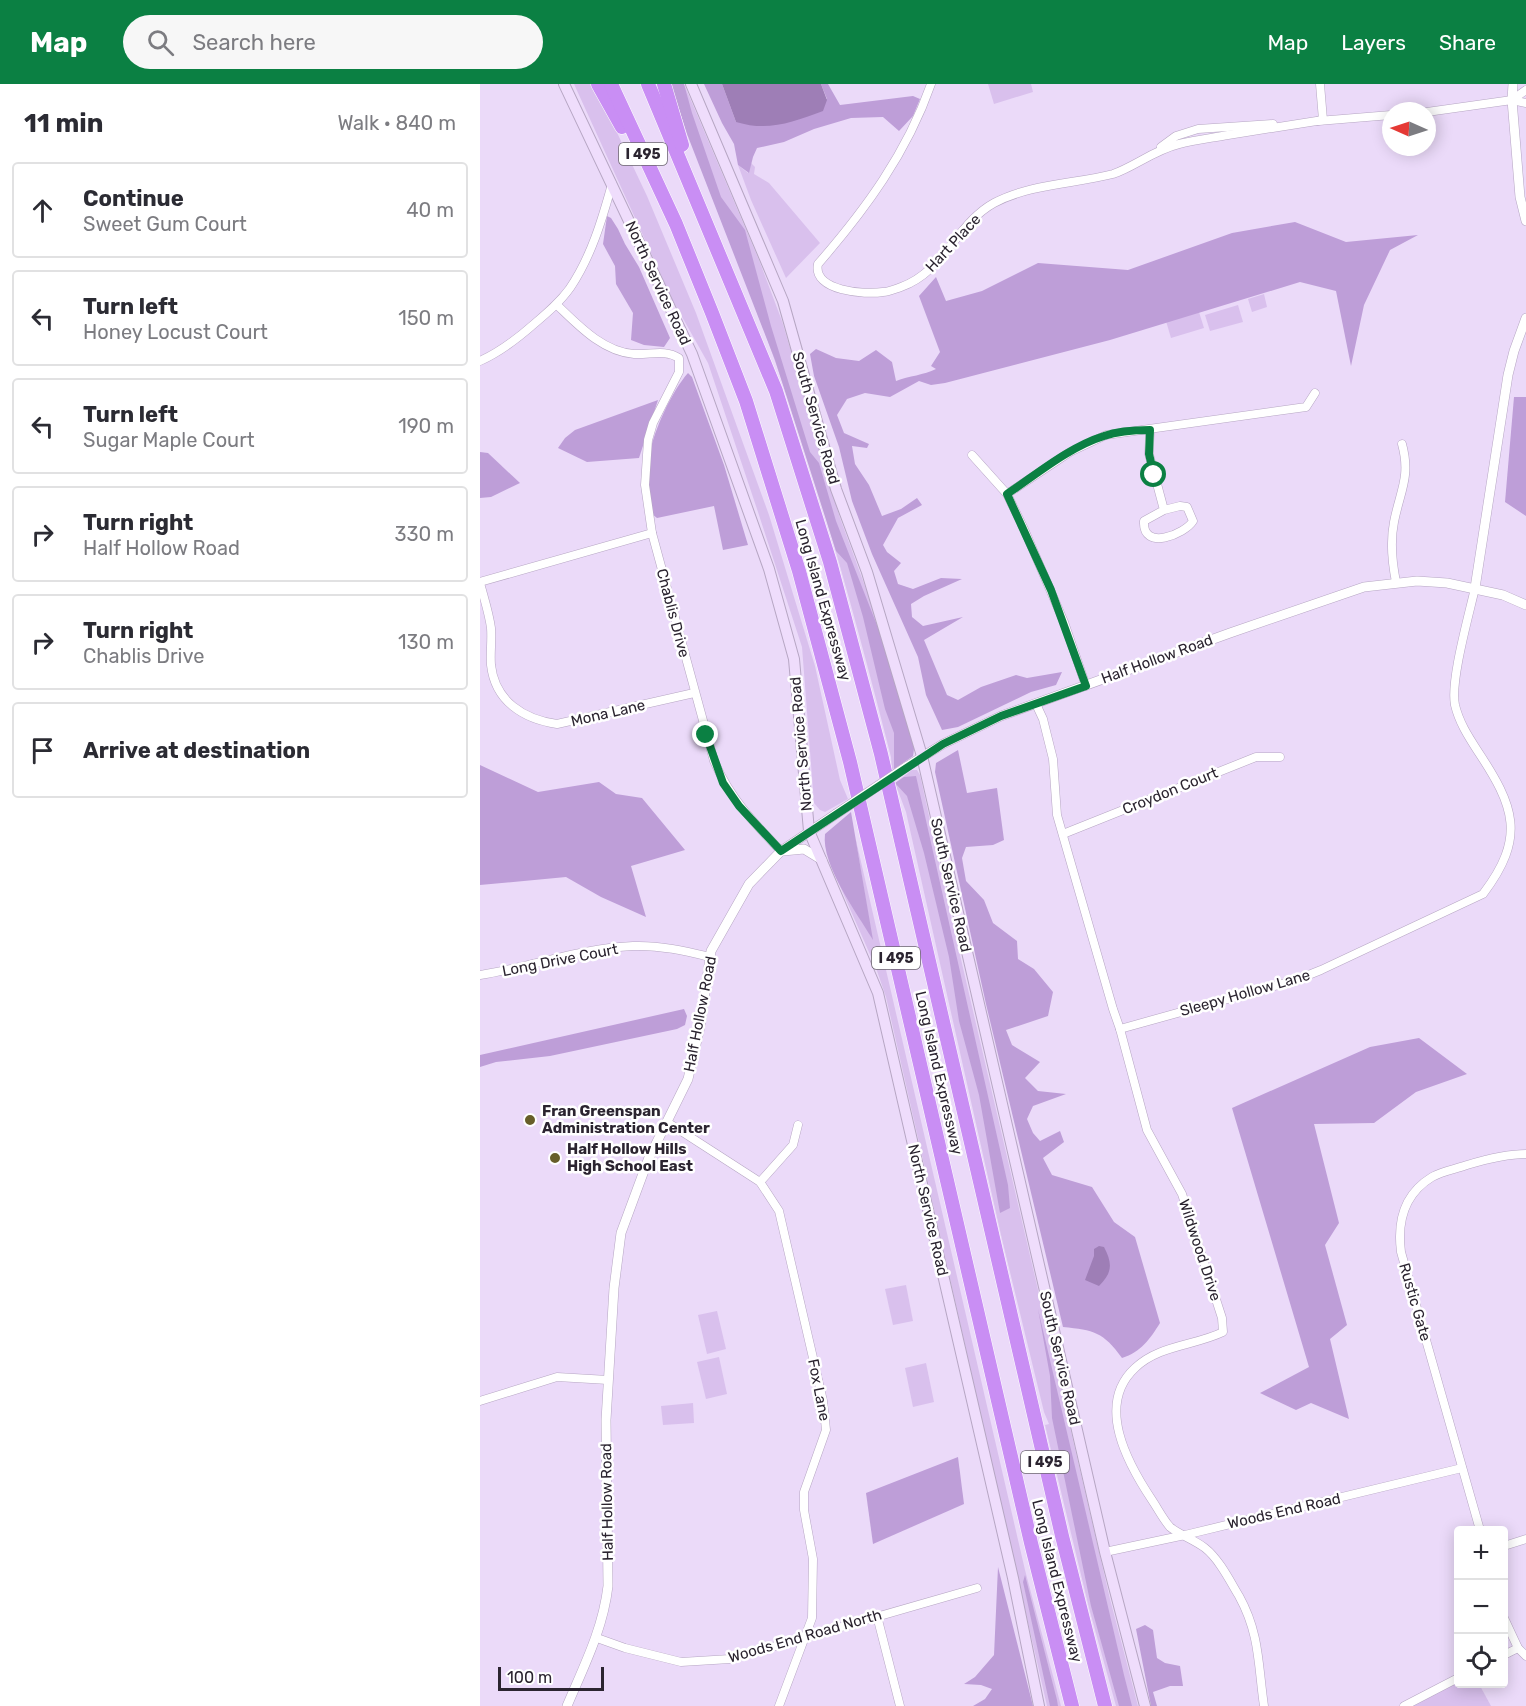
<!DOCTYPE html>
<meta charset="utf-8">
<style>
:root{--surface:#fff;--page:#f7f7f7;--text:#2b2b33;--muted:#7c7c81;--line:#e1e1e2;--accent:#0b8043}
body{margin:0;font-family:Rubik,sans-serif;background:var(--page);color:var(--text)}
.controls{position:absolute;right:18px;bottom:18px;display:grid;overflow:hidden;border-radius:6px;box-shadow:0 3px 15px #0003}
.controls button{width:54px;height:54px;display:grid;place-items:center;padding:0;border:0;border-bottom:2px solid var(--line);background:var(--surface);color:var(--text);font:30px sans-serif}
.compass{position:absolute;left:902px;top:18px;width:54px;height:54px;border-radius:50%;background:var(--surface);box-shadow:0 3px 15px #0003;rotate:273deg}
.scale{position:absolute;left:18px;bottom:15px;width:106px;box-sizing:border-box;padding-left:6px;border:3px solid #2b2430;border-top:0;font-size:16px;line-height:21px;white-space:nowrap;color:#2b2430;-webkit-text-stroke:4px #fff;paint-order:stroke}
.stop{position:absolute;width:18px;height:18px;margin:-14px;border:4px solid #0b8043;border-radius:50%;background:#fff}
.stop.end{background:#0b8043;border-color:#fff;box-shadow:0 2px 6px #0008}
.list{margin:0;padding:0;list-style:none}
h2{display:flex;justify-content:space-between;align-items:center;height:78px;margin:0;padding:0 24px;font-size:26px}
h2 small{font-size:20px;font-weight:400;color:var(--muted)}
.list li{display:grid;grid-template-columns:39px 1fr auto;gap:18px;align-items:center;box-sizing:border-box;height:96px;margin:0 12px 12px;padding:0 12px;border:2px solid var(--line);border-radius:6px}
.list b{display:block;font-size:22px;white-space:nowrap}
.list p{margin:0;font-size:20px;white-space:nowrap;color:var(--muted)}
.list em{font-size:20px;font-style:normal;color:var(--muted)}
.icon{flex:none;width:33px;height:33px;fill:none;stroke:currentColor;stroke-width:2;stroke-linecap:round;stroke-linejoin:round}
.map{position:relative;flex:none;width:1046px;height:1622px;overflow:hidden}
header{display:flex;align-items:center;gap:36px;box-sizing:border-box;height:84px;padding:0 30px;background:var(--accent);color:#fff}
header strong{font-size:28px}
nav{display:flex;gap:33px;margin-inline-start:auto;font-size:21px}
.search{width:420px;height:54px;background:var(--page);display:flex;align-items:center;gap:15px;box-sizing:border-box;padding:0 21px;border-radius:33px;color:var(--muted);font-size:22px}
main{display:flex}
aside{flex:1;background:var(--surface)}
.map>svg:first-child{display:block}
.green{fill:#d9c0ed}
.forest{fill:#be9ed8}
.water{fill:#9e7eb6}
.lines{fill:none;stroke-linecap:round;stroke-linejoin:round}
.minor-casing{stroke:#b6a6c3;stroke-width:9}
.tertiary-casing{stroke:#b6a6c3;stroke-width:10}
.secondary-casing{stroke:#b6a6c3;stroke-width:12}
.motorway-casing{stroke:#fff;stroke-width:15}
.minor{stroke:#fff;stroke-width:8}
.tertiary{stroke:#fff;stroke-width:9}
.secondary{stroke:#efddfc;stroke-width:10}
.motorway{stroke:#c98ef4;stroke-width:14}
.tertiary-bridge-casing{stroke:#b6a6c3;stroke-width:10;stroke-linecap:butt}
.tertiary-bridge{stroke:#fff;stroke-width:9}
.route{stroke:#0b8043;stroke-width:8}
.poi-dot{fill:#675e2a;stroke:#fff;stroke-width:2}
.labels{text-anchor:middle;stroke-width:5;stroke-linejoin:round;paint-order:stroke}
.shield{fill:#fff;stroke:#6b666e;stroke-width:1.5}
.shield-label{font-size:14px;font-weight:bold;fill:#2b2430}
.street-label{font-size:15px;fill:#2b2430;stroke:#fff}
.poi-label{font-size:15px;font-weight:bold;fill:#2b2430;stroke:#fff;text-anchor:start}
</style>
<header>
<strong>Map</strong>
<div class="search"><svg class="icon" aria-label="search" viewBox="0 0 24 24"><circle cx="10" cy="10" r="6"/><path d="M15 15l6 6"/></svg>Search here</div>
<nav><a>Map</a><a>Layers</a><a>Share</a></nav>
</header>
<main>
<aside>
<h2>11 min<small>Walk · 840 m</small></h2>
<ul class="list">
<li><svg class="icon" aria-label="ahead" viewBox="0 0 24 24"><path d="M12 20V5M6 11l6-6 6 6"/></svg><div><b>Continue</b><p>Sweet Gum Court</p></div><em>40 m</em></li>
<li><svg class="icon" aria-label="left" viewBox="0 0 24 24"><path d="M17 20v-9H6M10 6l-5 5 5 5"/></svg><div><b>Turn left</b><p>Honey Locust Court</p></div><em>150 m</em></li>
<li><svg class="icon" aria-label="left" viewBox="0 0 24 24"><path d="M17 20v-9H6M10 6l-5 5 5 5"/></svg><div><b>Turn left</b><p>Sugar Maple Court</p></div><em>190 m</em></li>
<li><svg class="icon" aria-label="right" viewBox="0 0 24 24"><path d="M7 20v-9h11M14 6l5 5-5 5"/></svg><div><b>Turn right</b><p>Half Hollow Road</p></div><em>330 m</em></li>
<li><svg class="icon" aria-label="right" viewBox="0 0 24 24"><path d="M7 20v-9h11M14 6l5 5-5 5"/></svg><div><b>Turn right</b><p>Chablis Drive</p></div><em>130 m</em></li>
<li><svg class="icon" aria-label="arrive" viewBox="0 0 24 24"><path d="M6 21V4h12l-3 4 3 4H6"/></svg><div><b>Arrive at destination</b></div></li>
</ul>
</aside>
<div class="map">
<svg width="1046" height="1622" viewBox="0 0 1046 1622">
<rect width="100%" height="100%" fill="#ebdaf9"/>
<g class="green">
<polygon points="94,0 114,0 167,112 216,229 289,431 335,582 360,696 368,715 345,728 340,726 334,719 322,563 278,428 228,279 192,215"/>
<path d="M191,0h13l75,176 23,61 58,197 48,131 26,99 -1,8 -21,14 -1,-13c-34,-134 -70,-266 -116,-396 -33,-93 -73,-183 -104,-277z"/>
<polygon points="508,0 551,0 553,8 514,20"/>
<polygon points="271,79 275,83 274,90 289,99 340,159 306,194 271,116 258,81 268,89"/>
<polygon points="784,210 787,223 772,228 768,215"/>
<polygon points="758,221 763,238 730,247 725,231"/>
<polygon points="719,228 724,244 691,254 686,237"/>
<polygon points="432,686 437,686 440,691 470,828 630,1515 658,1622 636,1622 609,1524 565,1341 569,1340 564,1328 521,1151 426,728 415,699"/>
<polygon points="375,752 545,1486 581,1622 567,1622 406,913 396,884 355,791 392,854"/>
<polygon points="426,1201 433,1237 413,1241 405,1205"/>
<polygon points="237,1227 246,1265 227,1270 218,1231"/>
<polygon points="239,1273 247,1310 226,1315 217,1278"/>
<polygon points="446,1279 454,1318 433,1323 425,1284"/>
<polygon points="213,1319 214,1339 183,1341 181,1322"/>
<polygon points="978,1598 999,1600 1011,1622 933,1622"/>
</g>
<g class="forest">
<polygon points="191,0 204,0 212,29 241,113 265,146 291,242 330,368 339,379 356,437 406,564 434,664 433,672 414,685 414,649 405,625 383,533 367,479 356,467 295,276 207,50"/>
<polygon points="224,0 242,0 256,38 347,15 341,0 348,0 360,21 433,12 440,15 433,32 419,47 403,33 371,34 334,45 304,58 277,64 273,73 269,89 258,81 254,60 242,39"/>
<polygon points="127,132 131,134 138,145 145,160 159,183 190,254 184,263 164,261 151,256 153,229 136,200 135,182 123,160"/>
<path d="M815,138l51,20 72,-7 -28,15 -26,55 -13,61 -15,-75 -36,-9 -190,58 -165,43 -14,2 -12,-4 -29,16 -25,-4 -18,6 -10,16 7,18 25,11 -2,4 -15,-2 3,18 14,21 13,31 19,-7 16,-11 5,7 -24,13 -15,27 4,7 14,11 -7,8 4,13 15,5 28,-11 21,1 -38,17 -13,8 1,13 11,9 40,-9 -39,23 23,55 11,5 23,-13 35,-12 11,3 35,-6 -6,13 -25,7 -73,35 -16,3 -16,-35 -8,-38 -46,-103 -20,-53 -13,-54 -25,-71 -4,-22 6,-5 20,9 23,3 17,-11 16,12 4,19c13,-5 28,-6 40,-12l-5,-3 9,-14 -21,-56 17,-19 10,24 36,-10 56,-28 90,7 104,-37z"/>
<path d="M208,289l4,4 32,88 24,80 -25,5 -9,-44 -57,12 -5,-4c-3,-19 -5,-42 -2,-61 4,-23 22,-62 38,-80z"/>
<polygon points="1034,313 1046,313 1046,432 1025,418"/>
<polygon points="178,316 159,374 107,378 78,364 85,354 95,346"/>
<polygon points="0,368 8,369 40,399 11,413 0,414"/>
<path d="M478,666l9,43 30,-5 7,52 -11,5 -27,2 -4,11 4,23 18,19 9,23 24,18 1,18 16,10 19,23 -5,24 -42,14 6,15 28,17 -15,16 13,13 28,3 -33,12 -6,13 6,14 7,8 20,-10 4,11 -21,16 9,17 40,12 22,35 21,15 25,86c-10,16 -19,29 -38,35 -19,-26 -28,-28 -59,-31l-77,-323 -51,-232 1,-9z"/>
<polygon points="0,681 58,708 119,698 136,710 162,714 205,766 151,782 166,833 121,813 86,793 0,801"/>
<polygon points="436,692 528,1101 530,1124 520,1129 499,1011 479,937 469,873 444,769 427,712 415,699 424,693"/>
<path d="M371,728l22,128c-16,-27 -52,-75 -48,-106z"/>
<polygon points="204,925 207,932 205,941 197,945 70,972 16,978 0,983 0,971"/>
<polygon points="939,954 987,990 936,1008 894,1039 834,1040 859,1139 845,1161 867,1241 850,1255 869,1335 831,1319 816,1326 780,1309 829,1283 752,1024 890,963"/>
<polygon points="558,1225 644,1591 652,1622 639,1622 611,1522 572,1334 570,1292"/>
<polygon points="478,1373 484,1420 393,1460 386,1409"/>
<polygon points="518,1483 553,1622 493,1622 505,1615 512,1605 501,1601 484,1600 495,1593 514,1571"/>
<polygon points="545,1491 577,1616 578,1622 570,1622 543,1498"/>
<polygon points="665,1541 673,1546 677,1574 685,1579 700,1582 703,1602 690,1602 673,1608 677,1622 671,1622 656,1545"/>
</g>
<g class="water">
<path d="M242,0h99l6,16 -4,11c-31,11 -54,21 -87,11z"/>
<path d="M619,1162l5,1c9,17 8,26 -5,39l-14,-6 9,-24v-7z"/>
</g>
<g class="lines">
<g class="minor-casing">
<g id="minor">
<path d="M451,0c-24,69 -66,126 -113,180 -6,27 47,31 65,28 6,0 12,-3 18,-5 43,-15 55,-63 93,-84 36,-19 80,-19 119,-29 21,-7 41,-24 66,-30 16,-4 33,-6 49,-9 32,-5 63,-10 95,-15"/>
<polyline points="840,0 843,36"/>
<polyline points="1032,16 1046,6"/>
<polyline points="947,28 1032,16 1046,19"/>
<polyline points="838,37 911,31"/>
<polyline points="681,63 696,52 718,45 793,40"/>
<path d="M77,221c21,20 46,47 77,49 16,1 31,-5 45,4v14l-26,51 -5,17 -3,45 7,48 62,228c16,37 39,61 67,90"/>
<path d="M0,277c20,-9 37,-22 54,-37 13,-11 26,-22 36,-36 21,-31 32,-68 42,-104"/>
<path d="M670,346l-1,24 15,56 -20,11c-2,31 41,13 49,0l-6,-14 -7,-1 -16,4"/>
<polyline points="492,371 527,410 544,445 584,538 606,602"/>
<polyline points="527,410 590,368 626,351 826,323 835,309"/>
<polyline points="0,498 172,449"/>
<path d="M916,498c-4,-20 -6,-40 -2,-60 6,-31 17,-45 8,-78"/>
<path d="M0,499c4,15 9,30 11,45 1,13 -1,25 0,37 4,36 32,54 66,59l137,-31"/>
<path d="M556,620l7,15 10,40 4,56 56,194 7,20 27,101 35,64 40,124 1,14c-29,14 -64,13 -88,36 -40,37 -7,96 17,132 6,9 11,19 18,27 8,7 25,13 35,21 14,11 25,33 34,48 21,38 19,69 25,110"/>
<polyline points="583,750 776,673 800,673"/>
<path d="M0,891c51,-8 102,-27 153,-29 27,-1 52,5 77,11"/>
<path d="M640,945l176,-49 25,-10 162,-76c43,-57 32,-87 -6,-144 -9,-14 -18,-28 -22,-45 -5,-24 14,-90 20,-117"/>
<polyline points="187,1038 280,1098 299,1127 343,1317 346,1346 324,1408 324,1426 333,1475 332,1534 299,1622"/>
<polyline points="280,1098 313,1061 318,1041"/>
<polyline points="0,1317 77,1293 128,1296"/>
<path d="M1000,1446l-79,-278c-4,-31 3,-58 31,-75 10,-6 24,-8 35,-12 20,-6 39,-11 59,-11"/>
<polyline points="1024,1462 1046,1455"/>
<polyline points="625,1468 705,1451 982,1384"/>
<polyline points="397,1532 420,1622"/>
<polyline points="1024,1534 1038,1564 1046,1572"/>
<polyline points="117,1554 145,1564 201,1578 250,1575 497,1504"/>
<polyline points="1024,1571 1038,1564"/>
<polyline points="924,1622 978,1594"/>
</g>
</g>
<g class="tertiary-casing">
<g id="tertiary">
<polyline points="1033,0 1032,16 1040,113 1046,137"/>
<polyline points="995,504 1028,291 1034,267 1046,234"/>
<polyline points="426,683 463,660 521,632 750,549 884,503 937,497 967,499 1023,511 1046,521"/>
<polyline points="303,767 324,765 342,776"/>
<path d="M87,1622c17,-40 36,-77 41,-120l-2,-166 8,-132 7,-55 27,-73 40,-81 12,-52 11,-76 38,-67 32,-33 55,-37"/>
</g>
</g>
<g class="secondary-casing">
<g id="secondary">
<polyline points="84,0 212,270 289,485 314,575 329,747 398,909 533,1494 559,1622"/>
<polyline points="211,0 303,217 356,405 387,488 442,672 625,1468 665,1622"/>
</g>
</g>
<g class="motorway-casing">
<g id="motorway">
<polyline points="118,0 142,43"/>
<polyline points="131,0 196,140 232,229 266,317 319,487 370,678 551,1459 592,1622"/>
<polyline points="168,0 296,307 350,478 401,670 582,1452 625,1622"/>
<polyline points="184,0 202,61"/>
</g>
</g>
<use href="#minor" class="minor"/>
<use href="#tertiary" class="tertiary"/>
<use href="#secondary" class="secondary"/>
<use href="#motorway" class="motorway"/>
<g class="tertiary-bridge-casing">
<polyline id="tertiary-bridge" points="356,730 426,683"/>
</g>
<use href="#tertiary-bridge" class="tertiary-bridge"/>
</g>
<g class="lines">
<path class="route" d="M226,651l17,48 16,23 42,45 162,-107 58,-28 85,-30 -35,-96 -44,-96c30,-20 62,-47 97,-58 14,-5 31,-6 46,-6l-1,24 5,21"/>
</g>
<g class="poi-dot">
<circle cx="50" cy="1036" r="6"/>
<circle cx="75" cy="1074" r="6"/>
</g>
<g class="labels">
<g class="shield">
<rect x="139" y="59" width="48" height="22" rx="4.5"/>
<rect x="392" y="863" width="48" height="22" rx="4.5"/>
<rect x="541" y="1367" width="48" height="22" rx="4.5"/>
</g>
<g class="shield-label">
<text x="163" y="75">I 495</text>
<text x="416" y="879">I 495</text>
<text x="565" y="1383">I 495</text>
</g>
<g class="street-label">
<text transform="translate(473 159) rotate(-47)" y="5">Hart Place</text>
<text transform="translate(178 199) rotate(65)" y="5">North Service Road</text>
<text transform="translate(336 334) rotate(74)" y="5">South Service Road</text>
<text transform="translate(343 516) rotate(74)" y="5">Long Island Expressway</text>
<text transform="translate(193 529) rotate(75)" y="5">Chablis Drive</text>
<text transform="translate(677 575) rotate(-20)" y="5">Half Hollow Road</text>
<text transform="translate(128 629) rotate(-13)" y="5">Mona Lane</text>
<text transform="translate(321 660) rotate(-95)" y="5">North Service Road</text>
<text transform="translate(690 707) rotate(-22)" y="5">Croydon Court</text>
<text transform="translate(471 801) rotate(77)" y="5">South Service Road</text>
<text transform="translate(80 876) rotate(-11)" y="5">Long Drive Court</text>
<text transform="translate(765 909) rotate(-16)" y="5">Sleepy Hollow Lane</text>
<text transform="translate(220 930) rotate(-79)" y="5">Half Hollow Road</text>
<text transform="translate(459 989) rotate(77)" y="5">Long Island Expressway</text>
<text transform="translate(448 1126) rotate(77)" y="5">North Service Road</text>
<text transform="translate(720 1166) rotate(72)" y="5">Wildwood Drive</text>
<text transform="translate(935 1218) rotate(74)" y="5">Rustic Gate</text>
<text transform="translate(580 1274) rotate(77)" y="5">South Service Road</text>
<text transform="translate(339 1306) rotate(79)" y="5">Fox Lane</text>
<text transform="translate(127 1418) rotate(-91)" y="5">Half Hollow Road</text>
<text transform="translate(804 1427) rotate(-13)" y="5">Woods End Road</text>
<text transform="translate(577 1497) rotate(76)" y="5">Long Island Expressway</text>
<text transform="translate(325 1552) rotate(-16)" y="5">Woods End Road North</text>
</g>
<g class="poi-label">
<text x="62" y="1032">Fran Greenspan<tspan x="62" dy="17">Administration Center</tspan></text>
<text x="87" y="1070">Half Hollow Hills<tspan x="87" dy="17">High School East</tspan></text>
</g>
</g>
</svg>
<div class="controls">
<button>+</button>
<button>−</button>
<button><svg class="icon" aria-label="locate" viewBox="0 0 24 24"><circle cx="12" cy="12" r="6"/><path d="M12 2v4M12 18v4M2 12h4M18 12h4"/></svg></button>
</div>
<svg class="compass" viewBox="-18 -18 36 36"><path d="M0-13l5 13h-10z" fill="#e53935"/><path d="M0 13l5-13h-10z" fill="#7c7c81"/></svg>
<div class="scale">100 m</div>
<div class="stop" style="left:674px;top:391px"></div>
<div class="stop end" style="left:226px;top:651px"></div>
</div>
</main>
